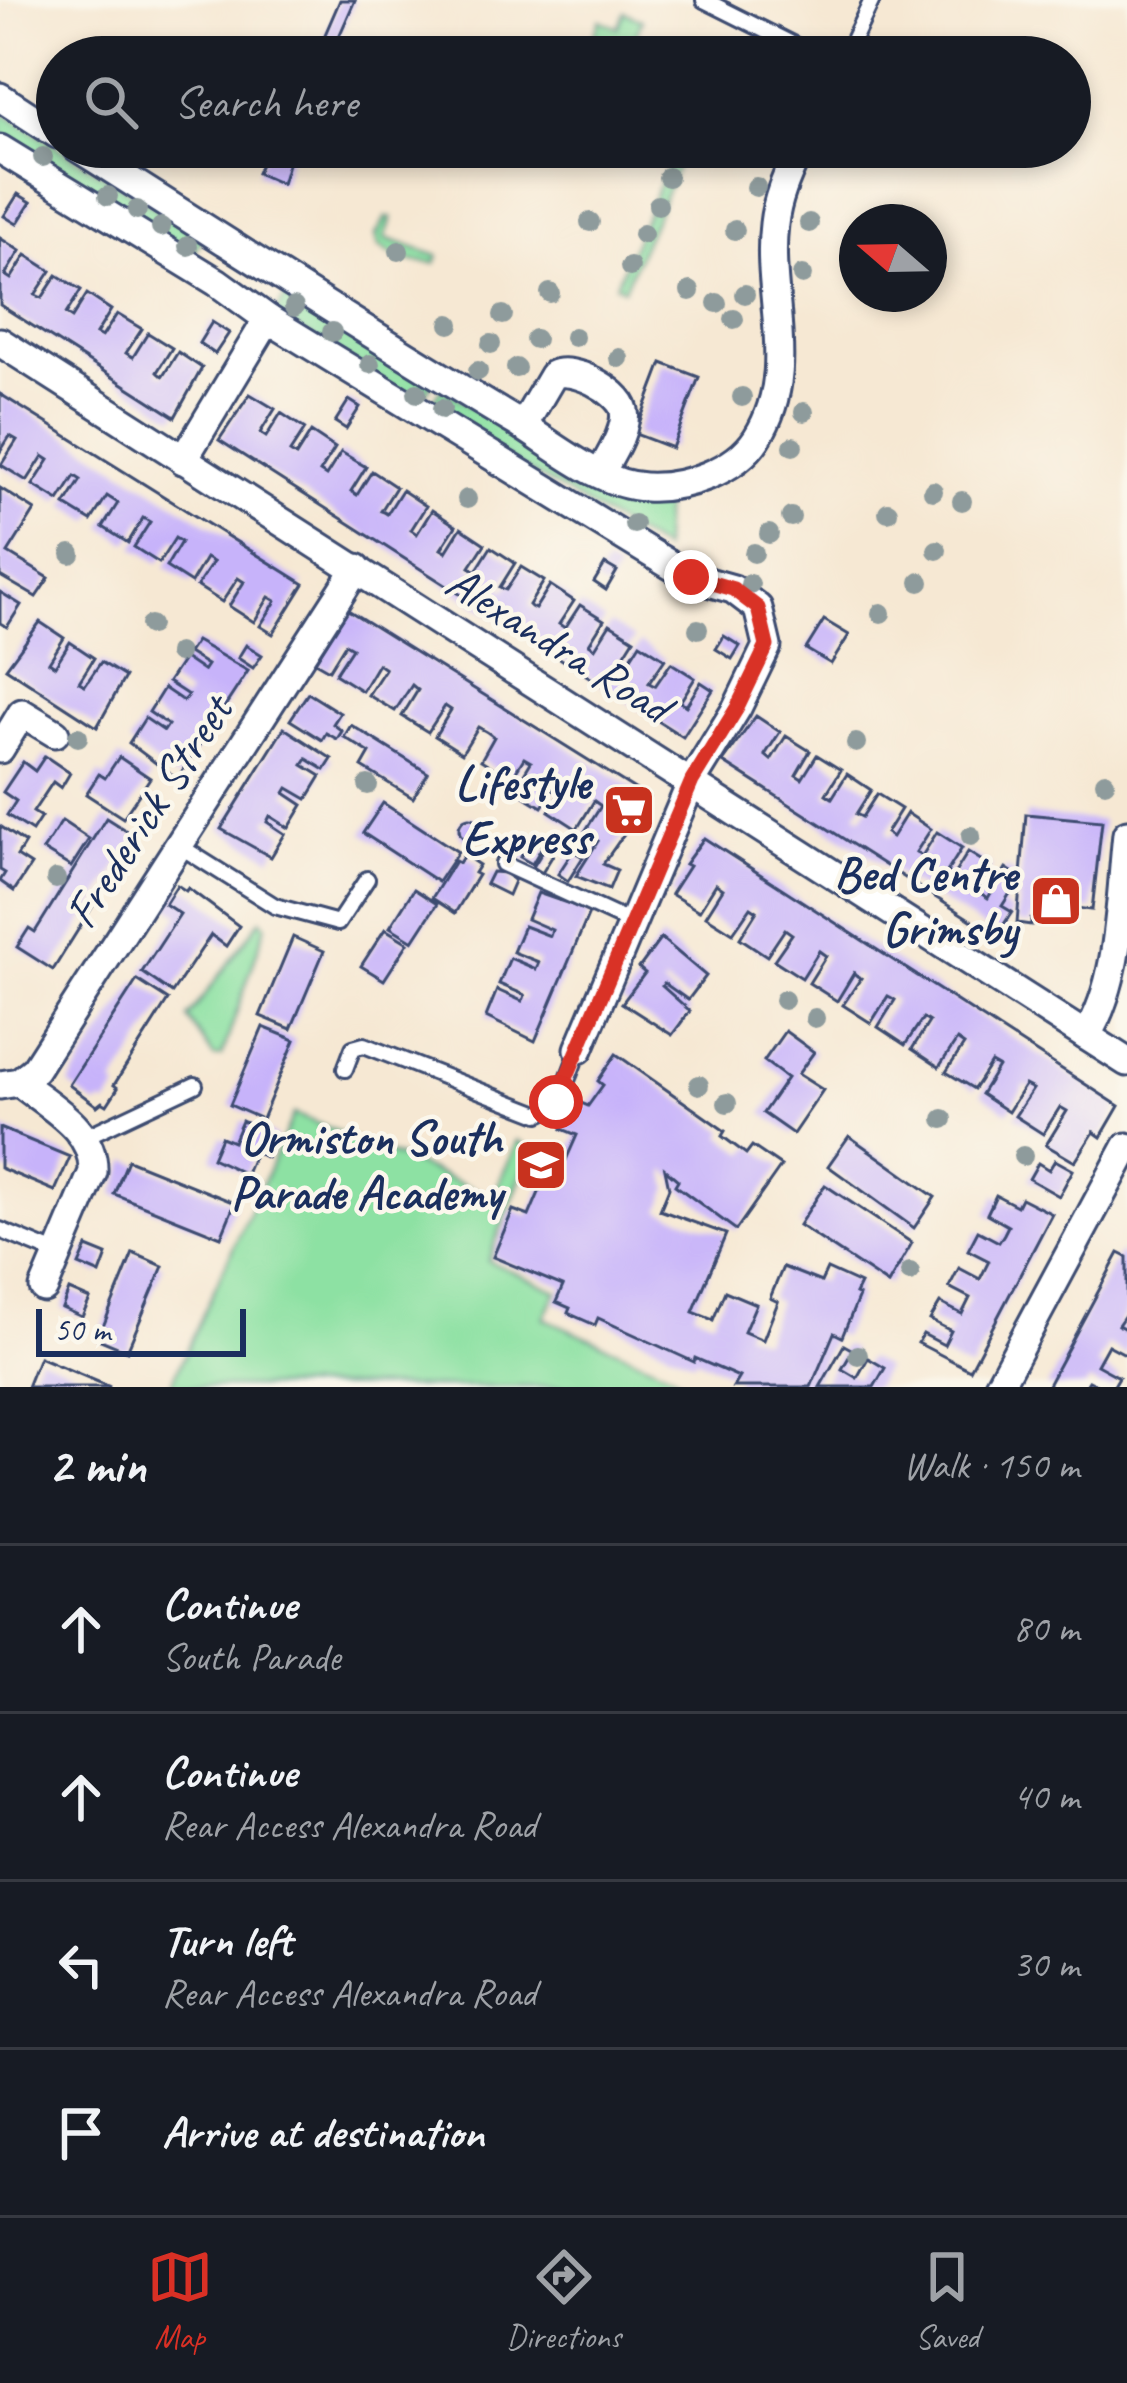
<!DOCTYPE html>
<meta charset="utf-8">
<style>
:root{--surface:#171b24;--page:#20242c;--text:#f1f3f6;--muted:#9ea1a6;--line:#363941;--accent:#d93025}
body{margin:0;font-family:Caveat,sans-serif;background:var(--page);color:var(--text)}
.compass{position:absolute;left:839px;top:204px;width:108px;height:108px;border-radius:50%;background:var(--surface);box-shadow:0 6px 18px #0003;rotate:290deg}
.scale{position:absolute;left:36px;bottom:30px;width:210px;box-sizing:border-box;padding-left:12px;border:6px solid #1b2f5e;border-top:0;font-size:33px;line-height:42px;white-space:nowrap;color:#1b2f5e;-webkit-text-stroke:9px #fbf7ec;paint-order:stroke}
.stop{position:absolute;width:36px;height:36px;margin:-27px;border:9px solid #d93025;border-radius:50%;background:#fff}
.stop.end{background:#d93025;border-color:#fff;box-shadow:0 3px 12px #0008}
.list{margin:0;padding:0;list-style:none}
h2{display:flex;justify-content:space-between;align-items:center;height:156px;margin:0;padding:0 48px;font-size:51px}
h2 small{font-size:39px;font-weight:400;color:var(--muted)}
.list li{display:grid;grid-template-columns:78px 1fr auto;gap:36px;align-items:center;box-sizing:border-box;height:168px;padding:0 48px;border-top:3px solid var(--line)}
.list b{display:block;font-size:45px;white-space:nowrap}
.list p{margin:0;font-size:39px;white-space:nowrap;color:var(--muted)}
.list em{font-size:39px;font-style:normal;color:var(--muted)}
.icon{flex:none;width:66px;height:66px;fill:none;stroke:currentColor;stroke-width:2;stroke-linecap:round;stroke-linejoin:round}
.map{position:relative;flex:none;width:1127px;height:1387px;overflow:hidden}
.search{position:absolute;background:var(--surface);box-shadow:0 6px 18px #0003;left:36px;right:36px;top:36px;height:132px;display:flex;align-items:center;gap:30px;box-sizing:border-box;padding:0 42px;border-radius:66px;color:var(--muted);font-size:45px}
.sheet{height:828px;background:var(--surface)}
nav{display:flex;justify-content:space-around;align-items:center;box-sizing:border-box;height:168px;border-top:3px solid var(--line);background:var(--surface);font-size:33px;color:var(--muted)}
nav a{display:grid;justify-items:center;gap:6px}
nav .on{color:var(--accent)}
.map>svg:first-child{display:block}
.green{fill:#8de1a3;stroke:#548880;stroke-width:3}
.building{fill:#c7b3fa}
.lines{fill:none;stroke-linecap:round;stroke-linejoin:round}
.service-casing{stroke:#3c4b70;stroke-width:20}
.minor-casing{stroke:#3c4b70;stroke-width:33}
.service{stroke:#fff;stroke-width:14}
.minor{stroke:#fff;stroke-width:27}
.tree{fill:#8e9b9c}
.route{stroke:#d93025;stroke-width:15}
.labels{text-anchor:middle;stroke-width:9;stroke-linejoin:round;paint-order:stroke}
.street-label{font-size:48px;fill:#1b2f5e;stroke:#fbf7ec}
.poi-label{font-size:48px;font-weight:bold;fill:#1b2f5e;stroke:#fbf7ec;text-anchor:end}
</style>
<div class="map">
<svg width="1127" height="1387" viewBox="0 0 1127 1387">
<rect width="100%" height="100%" fill="#fbf7ec"/>
<filter id="ink" filterUnits="userSpaceOnUse"><feTurbulence type="fractalNoise" baseFrequency=".00833" numOctaves="2"/><feDisplacementMap in="SourceGraphic" scale="24" xChannelSelector="R" yChannelSelector="G"/><feConvolveMatrix kernelMatrix="1 2 1 2 8 2 1 2 1" color-interpolation-filters="sRGB"/></filter>
<filter id="wash" filterUnits="userSpaceOnUse"><feTurbulence type="fractalNoise" baseFrequency=".004" numOctaves="4" result="noise"/><feDisplacementMap in="SourceGraphic" scale="48" xChannelSelector="R" yChannelSelector="G"/><feGaussianBlur stdDeviation="2.7" result="paint"/><feColorMatrix in="noise" values="0 0 0 0 0 0 0 0 0 0 0 0 0 0 0 0 0 1.4 0 .05"/><feComposite in="paint" operator="in"/></filter>
<g filter="url(#wash)">
<rect width="100%" height="100%" fill="#f6e8d3"/>
<g class="green">
<polygon points="625,12 642,20 627,57 605,57 609,47 592,40 600,20 618,28"/>
<polygon points="0,111 203,238 190,259 0,139"/>
<polygon points="676,147 686,147 624,288 616,284"/>
<polygon points="386,218 392,218 385,238 438,256 435,263 400,260 379,246 376,235"/>
<polygon points="289,291 433,382 419,404 275,314"/>
<polygon points="441,388 619,497 664,498 662,550 428,411"/>
<polygon points="261,919 266,925 222,1056 214,1057 188,1018"/>
<polygon points="294,1114 493,1197 517,1141 532,1149 488,1261 557,1291 544,1318 670,1373 689,1387 170,1387"/>
</g>
<g id="blocks">
<g class="building">
<polygon points="340,0 355,0 330,57 292,57 298,44 317,53"/>
<polygon points="275,147 293,147 282,184 257,173 265,155 270,158"/>
<polygon points="18,194 31,202 17,224 4,216"/>
<polygon points="0,238 20,251 5,275 11,279 26,255 51,271 35,295 42,298 57,275 81,290 66,314 72,318 87,294 111,310 96,334 102,337 117,314 142,329 126,353 129,355 133,357 148,333 172,348 157,372 159,374 163,376 178,352 202,368 175,417 0,305"/>
<polygon points="212,322 229,333 215,354 199,343"/>
<polygon points="662,363 699,377 672,448 635,434"/>
<polygon points="0,394 304,584 273,634 260,626 276,601 269,597 254,622 229,606 244,582 238,578 222,602 197,586 213,562 206,558 191,583 166,567 181,542 175,538 159,563 134,547 150,522 143,518 128,543 103,527 118,503 110,498 107,496 91,521 65,505 81,480 75,476 59,501 33,485 49,460 43,456 27,481 1,465 17,440 10,436 0,452"/>
<polygon points="250,394 275,409 260,433 266,437 281,413 305,429 290,452 296,456 311,432 335,448 320,472 326,476 341,452 366,467 351,491 357,495 372,471 396,487 381,511 384,512 387,514 402,490 426,506 411,530 417,534 432,510 456,526 441,549 446,552 461,528 485,544 470,567 476,571 491,547 515,563 500,587 503,589 506,590 521,567 544,581 529,605 531,607 535,609 550,585 574,601 559,624 565,628 580,605 604,620 589,644 595,648 610,624 634,639 619,663 625,667 640,643 665,659 649,683 655,686 671,663 695,678 680,702 686,706 701,682 713,690 683,737 219,440"/>
<polygon points="349,400 360,407 346,429 335,422"/>
<polygon points="0,488 35,510 8,553 49,578 36,597 0,576"/>
<polygon points="605,564 617,571 606,590 594,582"/>
<polygon points="0,592 21,605 7,627 0,623"/>
<polygon points="348,610 649,798 603,864 617,870 609,889 576,876 598,841 584,833 601,806 594,801 577,829 549,811 566,784 559,780 542,807 514,790 531,762 524,758 511,779 481,760 494,737 487,732 478,727 462,753 435,736 451,710 445,706 428,732 402,716 418,690 412,685 395,711 368,695 385,669 382,667 378,664 362,691 335,674 352,648 345,644 329,670 315,662"/>
<polygon points="824,620 849,635 831,664 806,649"/>
<polygon points="40,622 64,638 49,662 55,666 70,642 94,658 79,682 85,685 101,662 125,677 97,727 6,668"/>
<polygon points="724,636 740,646 732,659 716,649"/>
<polygon points="196,641 248,671 177,779 129,743 145,718 164,731 168,725 149,712 164,688 183,701 188,695 168,682 184,658 203,671 207,665 188,653"/>
<polygon points="246,645 262,655 253,668 238,658"/>
<polygon points="308,693 340,713 333,724 342,731 337,739 326,733 322,740 290,720"/>
<polygon points="756,716 780,732 765,755 771,760 786,736 810,751 796,775 802,779 817,755 841,770 826,794 832,798 847,774 871,790 856,814 862,817 877,794 901,809 886,833 892,837 907,813 931,829 916,852 922,856 937,832 962,848 947,872 953,876 968,852 992,867 977,891 988,898 1006,868 1015,874 1014,887 1002,906 1012,912 1002,927 1010,932 1004,941 723,762"/>
<polygon points="351,725 428,773 413,798 362,767 370,753 344,737"/>
<polygon points="284,728 332,759 325,770 307,759 303,765 321,776 307,799 288,788 285,793 303,805 289,828 270,816 267,822 285,834 271,857 221,829"/>
<polygon points="45,756 70,773 61,788 53,782 33,812 41,817 32,831 7,815 16,801 3,792 23,762 35,771"/>
<polygon points="119,757 150,778 123,818 86,794 99,774 105,778"/>
<polygon points="383,803 458,852 438,882 363,833"/>
<polygon points="1026,814 1102,821 1092,910 1067,907 1031,919 1031,925 1017,923"/>
<circle cx="470" cy="829" r="11"/>
<polygon points="106,818 136,837 53,970 17,947 29,928 35,932"/>
<polygon points="62,821 89,839 71,867 43,850"/>
<polygon points="0,826 25,843 17,856 31,865 14,891 0,881 5,873 0,870"/>
<polygon points="532,838 543,845 532,864 520,857"/>
<polygon points="704,838 1119,1106 1101,1137 1094,1132 1075,1162 1046,1145 1067,1111 1060,1107 1043,1134 1015,1116 1033,1089 1025,1085 1008,1112 981,1094 998,1067 991,1063 974,1089 946,1072 964,1045 957,1040 939,1067 912,1049 929,1022 923,1018 905,1045 878,1027 895,1000 892,998 888,996 871,1023 843,1005 861,978 857,976 854,973 837,1001 809,983 826,956 819,951 802,978 774,960 792,934 785,929 767,956 740,938 757,911 751,907 733,933 706,916 723,889 716,884 699,911 671,894 689,866 685,864"/>
<polygon points="544,849 553,855 542,873 533,867"/>
<polygon points="573,851 583,857 568,881 558,874"/>
<polygon points="464,855 479,865 474,873 478,875 455,913 432,898 455,861 459,863"/>
<polygon points="492,872 505,873 514,881 508,895 486,884"/>
<polygon points="177,885 186,891 188,888 239,926 226,946 211,935 172,993 142,972 180,914 165,904"/>
<polygon points="414,889 437,904 413,941 390,927"/>
<polygon points="538,893 590,911 535,1041 486,1017 497,990 522,1001 524,998 525,995 499,984 510,958 536,969 539,962 513,952 524,926 550,936 552,930 527,919"/>
<polygon points="385,929 408,943 384,980 361,966"/>
<polygon points="293,937 324,951 291,1029 260,1016"/>
<polygon points="661,938 706,976 688,1000 664,983 662,986 690,1011 672,1035 622,1003 645,973 639,968"/>
<polygon points="137,980 168,1000 114,1085 118,1088 107,1105 102,1102 97,1106 69,1085"/>
<polygon points="263,1027 295,1040 262,1119 230,1105"/>
<polygon points="785,1031 814,1052 798,1074 823,1090 793,1134 763,1113 787,1078 764,1061"/>
<polygon points="616,1054 725,1131 722,1136 746,1154 752,1146 781,1166 736,1230 675,1185 678,1180 665,1169 669,1188 660,1210 726,1234 693,1312 713,1320 725,1291 756,1304 744,1332 763,1340 778,1302 770,1298 783,1267 821,1282 827,1269 860,1284 855,1294 859,1296 842,1337 834,1333 811,1387 733,1387 739,1377 695,1358 694,1362 598,1318 595,1325 568,1313 570,1308 556,1302 563,1286 493,1257 513,1210 529,1216 555,1155 566,1160 577,1135 562,1129 574,1100 588,1106 603,1085 598,1081"/>
<polygon points="242,1121 276,1137 267,1158 255,1152 246,1174 212,1158 221,1137 233,1142"/>
<polygon points="0,1128 70,1157 55,1191 0,1168"/>
<polygon points="849,1136 935,1197 914,1228 828,1166"/>
<polygon points="128,1160 235,1203 221,1237 114,1194"/>
<polygon points="1055,1160 1073,1170 1059,1196 1029,1179 1038,1163 1049,1170"/>
<polygon points="825,1185 912,1243 888,1284 799,1225"/>
<polygon points="996,1195 1017,1206 1021,1198 1052,1214 970,1370 918,1343 923,1334 944,1345 951,1331 930,1320 940,1303 962,1314 970,1298 949,1287 959,1268 980,1279 989,1261 968,1250 978,1231 999,1242 1004,1234 1008,1226 987,1214"/>
<polygon points="87,1247 107,1255 100,1274 79,1265"/>
<polygon points="133,1253 163,1266 127,1351 98,1339"/>
<polygon points="1119,1253 1127,1257 1127,1312 1118,1325 1127,1330 1127,1355 1108,1345 1097,1365 1119,1377 1113,1387 1101,1387 1089,1381 1085,1387 1047,1387"/>
<polygon points="69,1290 90,1299 82,1317 62,1308"/>
<polygon points="844,1345 853,1350 842,1369 857,1378 868,1358 885,1368 874,1387 820,1387"/>
<polygon points="39,1357 110,1387 27,1387"/>
</g>
</g>
</g>
<g filter="url(#ink)">
<use href="#blocks" fill-opacity="0" stroke="#3c4b70" stroke-width="3"/>
<g class="lines">
<g class="service-casing">
<g id="service">
<polyline points="704,0 818,57"/>
<polyline points="845,57 872,0"/>
<polyline points="178,845 275,906 338,923 367,879"/>
<polyline points="503,864 631,923"/>
<path d="M345,1069l8,-21 11,-3 175,69c23,-8 31,-43 40,-65"/>
<polyline points="87,1136 195,1085"/>
<polyline points="0,1230 58,1254"/>
</g>
</g>
<g class="minor-casing">
<g id="minor">
<polyline points="0,97 57,134"/>
<path d="M77,147c146,92 291,187 439,275 38,23 84,63 129,65 39,2 91,-16 112,-49 43,-68 8,-142 17,-214 3,-28 15,-52 26,-77"/>
<polyline points="0,149 217,282 268,319"/>
<polyline points="0,342 1127,1062"/>
<path d="M523,426l30,-51c18,-10 66,15 71,35 4,19 -14,46 -23,62"/>
<polyline points="183,460 268,319 690,577 733,589 758,608 767,646 737,708 692,781 579,1049"/>
<polyline points="0,749 22,713 55,733"/>
<path d="M1086,1036c35,-54 34,-139 41,-202"/>
<path d="M19,1082c31,25 76,47 74,90l-49,116"/>
<polyline points="0,1085 19,1082 35,1069 357,568"/>
<polyline points="998,1387 1127,1147"/>
</g>
</g>
<use href="#service" class="service"/>
<use href="#minor" class="minor"/>
</g>
<g class="tree">
<circle cx="43" cy="157" r="10"/>
<circle cx="668" cy="177" r="10"/>
<circle cx="756" cy="187" r="10"/>
<circle cx="108" cy="196" r="10"/>
<circle cx="658" cy="205" r="10"/>
<circle cx="137" cy="210" r="10"/>
<circle cx="590" cy="222" r="10"/>
<circle cx="809" cy="223" r="10"/>
<circle cx="161" cy="227" r="10"/>
<circle cx="735" cy="230" r="10"/>
<circle cx="643" cy="234" r="10"/>
<circle cx="188" cy="246" r="10"/>
<circle cx="399" cy="251" r="10"/>
<circle cx="630" cy="267" r="10"/>
<circle cx="802" cy="275" r="10"/>
<circle cx="690" cy="291" r="10"/>
<circle cx="550" cy="293" r="10"/>
<circle cx="745" cy="294" r="10"/>
<circle cx="717" cy="303" r="10"/>
<circle cx="294" cy="307" r="10"/>
<circle cx="503" cy="315" r="10"/>
<circle cx="734" cy="319" r="10"/>
<circle cx="450" cy="324" r="10"/>
<circle cx="332" cy="332" r="10"/>
<circle cx="574" cy="337" r="10"/>
<circle cx="535" cy="339" r="10"/>
<circle cx="491" cy="344" r="10"/>
<circle cx="619" cy="358" r="10"/>
<circle cx="370" cy="364" r="10"/>
<circle cx="516" cy="368" r="10"/>
<circle cx="478" cy="371" r="10"/>
<circle cx="417" cy="393" r="10"/>
<circle cx="742" cy="397" r="10"/>
<circle cx="442" cy="409" r="10"/>
<circle cx="804" cy="412" r="10"/>
<circle cx="793" cy="446" r="10"/>
<circle cx="933" cy="491" r="10"/>
<circle cx="467" cy="499" r="10"/>
<circle cx="962" cy="501" r="10"/>
<circle cx="888" cy="512" r="10"/>
<circle cx="791" cy="517" r="10"/>
<circle cx="634" cy="524" r="10"/>
<circle cx="769" cy="534" r="10"/>
<circle cx="937" cy="550" r="10"/>
<circle cx="754" cy="553" r="10"/>
<circle cx="71" cy="554" r="10"/>
<circle cx="920" cy="582" r="10"/>
<circle cx="750" cy="584" r="10"/>
<circle cx="881" cy="613" r="10"/>
<circle cx="150" cy="625" r="10"/>
<circle cx="698" cy="629" r="10"/>
<circle cx="178" cy="653" r="10"/>
<circle cx="78" cy="737" r="10"/>
<circle cx="856" cy="743" r="10"/>
<circle cx="1105" cy="782" r="10"/>
<circle cx="368" cy="785" r="10"/>
<circle cx="971" cy="836" r="10"/>
<circle cx="56" cy="879" r="10"/>
<circle cx="784" cy="1000" r="10"/>
<circle cx="815" cy="1018" r="10"/>
<circle cx="699" cy="1085" r="10"/>
<circle cx="727" cy="1103" r="10"/>
<circle cx="943" cy="1119" r="10"/>
<circle cx="1023" cy="1156" r="10"/>
<circle cx="910" cy="1272" r="10"/>
<circle cx="858" cy="1355" r="10"/>
</g>
</g>
<g class="lines" filter="url(#ink)">
<polyline class="route" points="556,1102 692,781 737,708 767,646 758,608 733,589 691,577"/>
</g>
<defs>
<g id="supermarket-square" transform="scale(2.7)"><rect x="-9" y="-9" width="18" height="18" rx="4" fill="#c8321e" stroke="#fbf7ec"/><path d="M-6-5.5h2.5l.6 2H6L4.5 2H-2.5L-4.4-4H-6ZM-1.5 3.2a1.3 1.3 0 1 0 .1 0ZM3 3.2a1.3 1.3 0 1 0 .1 0Z" fill="#fff"/></g>
<g id="shop-square" transform="scale(2.7)"><rect x="-9" y="-9" width="18" height="18" rx="4" fill="#c8321e" stroke="#fbf7ec"/><path d="M-5-2.5h2.3a2.7 3.5 0 0 1 5.4 0H5L5.5 6h-11ZM-1.5-2.5h3a1.5 2.3 0 0 0-3 0Z" fill="#fff"/></g>
<g id="school-square" transform="scale(2.7)"><rect x="-9" y="-9" width="18" height="18" rx="4" fill="#c8321e" stroke="#fbf7ec"/><path d="M0-5L7-2L0 1L-7-2ZM-4 1L0 2.5L4 1V4Q0 6-4 4Z" fill="#fff"/></g>
</defs>
<g fill-rule="evenodd">
<use href="#supermarket-square" x="629" y="810"/>
<use href="#shop-square" x="1056" y="901"/>
<use href="#school-square" x="541" y="1165"/>
</g>
<g class="labels">
<g class="street-label">
<text transform="translate(559 643) rotate(32)" y="17">Alexandra Road</text>
<text transform="translate(147 811) rotate(-57)" y="17">Frederick Street</text>
</g>
<g class="poi-label">
<text x="590" y="799">Lifestyle<tspan x="590" dy="55">Express</tspan></text>
<text x="1017" y="890">Bed Centre<tspan x="1017" dy="55">Grimsby</tspan></text>
<text x="502" y="1154">Ormiston South<tspan x="502" dy="55">Parade Academy</tspan></text>
</g>
</g>
</svg>
<svg class="compass" viewBox="-18 -18 36 36"><path d="M0-13l5 13h-10z" fill="#e53935"/><path d="M0 13l5-13h-10z" fill="#9ea1a6"/></svg>
<div class="scale">50 m</div>
<div class="stop" style="left:556px;top:1102px"></div>
<div class="stop end" style="left:691px;top:577px"></div>
<div class="search"><svg class="icon" aria-label="search" viewBox="0 0 24 24"><circle cx="10" cy="10" r="6"/><path d="M15 15l6 6"/></svg>Search here</div>
</div>
<section class="sheet">
<h2>2 min<small>Walk · 150 m</small></h2>
<ul class="list">
<li><svg class="icon" aria-label="ahead" viewBox="0 0 24 24"><path d="M12 20V5M6 11l6-6 6 6"/></svg><div><b>Continue</b><p>South Parade</p></div><em>80 m</em></li>
<li><svg class="icon" aria-label="ahead" viewBox="0 0 24 24"><path d="M12 20V5M6 11l6-6 6 6"/></svg><div><b>Continue</b><p>Rear Access Alexandra Road</p></div><em>40 m</em></li>
<li><svg class="icon" aria-label="left" viewBox="0 0 24 24"><path d="M17 20v-9H6M10 6l-5 5 5 5"/></svg><div><b>Turn left</b><p>Rear Access Alexandra Road</p></div><em>30 m</em></li>
<li><svg class="icon" aria-label="arrive" viewBox="0 0 24 24"><path d="M6 21V4h12l-3 4 3 4H6"/></svg><div><b>Arrive at destination</b></div></li>
</ul>
</section>
<nav>
<a class="on"><svg class="icon" aria-label="map" viewBox="0 0 24 24"><path d="M3 6l6-2 6 2 6-2v14l-6 2-6-2-6 2zM9 4v14M15 6v14"/></svg>Map</a>
<a><svg class="icon" aria-label="directions" viewBox="0 0 24 24"><path d="M12 3l9 9-9 9-9-9zM9 14v-3h6M13 9l2 2-2 2"/></svg>Directions</a>
<a><svg class="icon" aria-label="saved" viewBox="0 0 24 24"><path d="M7 4h10v16l-5-4-5 4z"/></svg>Saved</a>
</nav>
